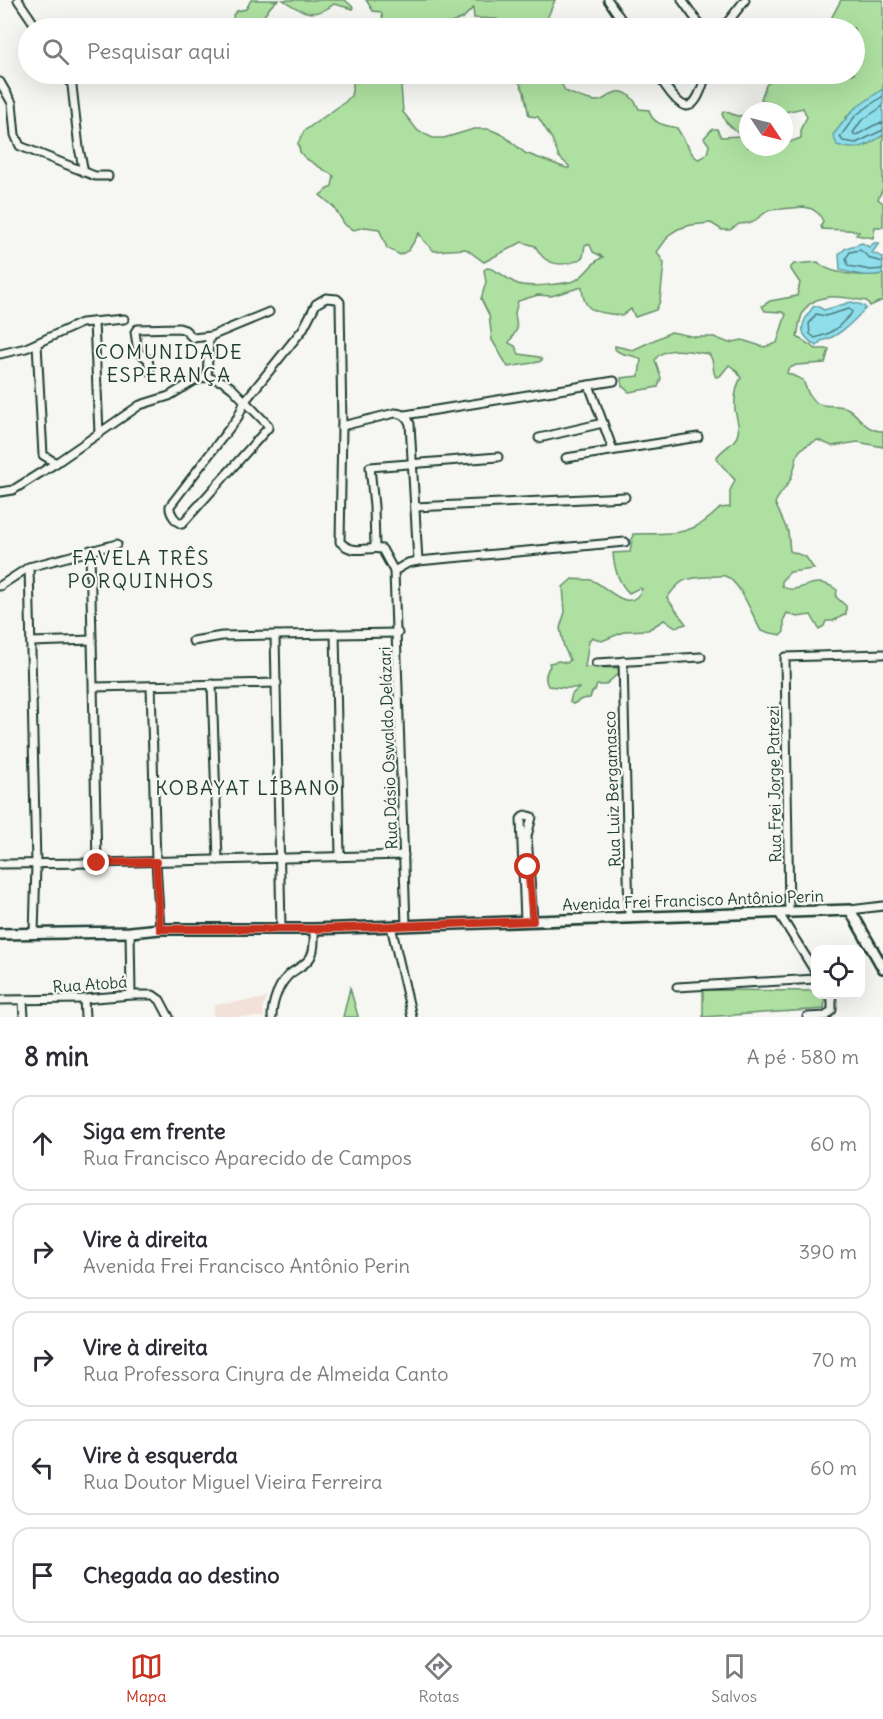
<!DOCTYPE html>
<html lang="pt">
<meta charset="utf-8">
<style>
:root{--surface:#fff;--page:#f7f7f7;--text:#2b2b33;--muted:#7c7c81;--line:#e1e1e2;--accent:#c8321e}
body{margin:0;font-family:Delius,sans-serif;background:var(--page);color:var(--text)}
.controls{position:absolute;right:18px;bottom:18px;display:grid;overflow:hidden;border-radius:12px;box-shadow:0 6px 24px #0002}
.controls button{width:54px;height:54px;display:grid;place-items:center;padding:0;border:0;border-bottom:2px solid var(--line);background:var(--surface);color:var(--text);font:30px sans-serif}
.compass{position:absolute;left:739px;top:102px;width:54px;height:54px;border-radius:50%;background:var(--surface);box-shadow:0 6px 24px #0002;rotate:125deg}
.stop{position:absolute;width:18px;height:18px;margin:-14px;border:4px solid #c8321e;border-radius:50%;background:#fff}
.stop.end{background:#c8321e;border-color:#fff;box-shadow:0 2px 6px #0008}
.list{margin:0;padding:0;list-style:none}
h2{display:flex;justify-content:space-between;align-items:center;height:78px;margin:0;padding:0 24px;font-size:26px}
h2 small{font-size:20px;font-weight:400;color:var(--muted)}
.list li{display:grid;grid-template-columns:39px 1fr auto;gap:18px;align-items:center;box-sizing:border-box;height:96px;margin:0 12px 12px;padding:0 12px;border:2px solid var(--line);border-radius:18px}
.list b{display:block;font-size:22px;white-space:nowrap}
.list p{margin:0;font-size:20px;white-space:nowrap;color:var(--muted)}
.list em{font-size:20px;font-style:normal;color:var(--muted)}
.icon{flex:none;width:33px;height:33px;fill:none;stroke:currentColor;stroke-width:2;stroke-linecap:round;stroke-linejoin:round}
.map{position:relative;flex:none;width:883px;height:1017px;overflow:hidden}
.search{position:absolute;background:var(--surface);box-shadow:0 6px 24px #0002;left:18px;right:18px;top:18px;height:66px;display:flex;align-items:center;gap:15px;box-sizing:border-box;padding:0 21px;border-radius:33px;color:var(--muted);font-size:22px}
.sheet{height:618px;background:var(--surface)}
nav{display:flex;justify-content:space-around;align-items:center;box-sizing:border-box;height:84px;border-top:2px solid var(--line);background:var(--surface);font-size:16px;color:var(--muted)}
nav a{display:grid;justify-items:center;gap:3px}
nav .on{color:var(--accent)}
.map>svg:first-child{display:block}
.built{fill:#f2e1d8}
.green{fill:#aee0a1;stroke:#668e6a;stroke-width:1.5}
.water{fill:#8fdeec;stroke:#629ea2;stroke-width:1.5}
.lines{fill:none;stroke-linecap:round;stroke-linejoin:round}
.shore{stroke:#4c7d7e;stroke-width:1.5}
.street-casing{stroke:#1f3d34;stroke-width:11}
.secondary-casing{stroke:#1f3d34;stroke-width:14}
.street{stroke:#f6f6f2;stroke-width:7}
.secondary{stroke:#f6f6f2;stroke-width:9}
.route{stroke:#c8321e;stroke-width:8}
.labels{text-anchor:middle;stroke-width:4.5;stroke-linejoin:round;paint-order:stroke}
.street-label{font-size:16px;fill:#1f3d34;stroke:#f6f6f2}
.quarter-label{font-size:20px;letter-spacing:1.5px;fill:#1f3d34;stroke:#f6f6f2}
</style>
<div class="map">
<svg width="883" height="1017" viewBox="0 0 883 1017">
<rect width="100%" height="100%" fill="#f6f6f2"/>
<filter id="ink" filterUnits="userSpaceOnUse"><feTurbulence type="fractalNoise" baseFrequency=".0167" numOctaves="2"/><feDisplacementMap in="SourceGraphic" scale="12" xChannelSelector="R" yChannelSelector="G"/><feConvolveMatrix kernelMatrix="1 2 1 2 8 2 1 2 1" color-interpolation-filters="sRGB"/></filter>
<g filter="url(#ink)">
<polygon class="built" points="267,998 263,1007 264,1017 213,1017 214,1005"/>
<g class="green">
<path d="M251,0h27c-16,9 -20,44 -44,22l-1,-7 4,-4 9,-2z"/>
<path d="M283,0h62l8,7v2l-19,-5c-19,15 -32,9 -51,-4z"/>
<polygon points="366,0 555,0 543,28 504,28 497,19 474,18 473,8 463,18 444,26 412,22 392,28 383,19 381,12 373,11"/>
<path d="M841,0h42v89l-38,29 21,28 17,-11v53l-5,11 5,4v24h-8l-2,11 -17,-3 3,-3c-9,-3 -26,-2 -37,-3l-1,-3 2,-5 -4,-7 -7,-5 -8,-2 -35,3 -18,13 -12,1 -9,6h-8l-11,-7 -20,2 -13,4 -8,5 -13,18 7,11 -4,38 -4,9 -21,7 -4,-8 -9,7c-22,-5 -39,0 -40,-29l-31,9 -13,-1 -20,6 -3,12 2,16 -8,14 6,3 4,8 20,3 3,3 -3,2 -31,5 -16,-27 -3,-25 -8,-16 5,-17 -2,-12 3,-2c10,0 19,12 31,16 9,4 46,0 56,-3 12,-5 17,-19 29,-24l-10,-5 -3,-7 -3,-1 -2,1 -2,12c-10,8 -29,10 -39,1 -4,-3 -6,-8 -9,-12l-13,-4 -38,20 -18,-13 -32,2 -10,-10 -5,-8 -10,17 -9,5 -13,-7 -8,-19 -14,-2 -12,3 -8,-5 -11,-18 -14,-12 12,-9 2,-10 -29,-18 -5,-6 -2,-9 6,-12 41,-29 6,-6 4,-22h42l4,12 2,26 15,19 15,7h11l30,-9h15l14,6 22,18 41,15h3v-2l-10,-9 -7,-18 -14,-22 -9,-1 -5,-24 -9,-18h43l-4,5 6,1 5,11c10,4 21,10 32,10 7,0 11,-6 17,-8 12,-5 21,7 25,16l10,1c3,14 15,15 28,18l16,27 5,4c8,-2 10,-6 11,-14l-5,-7 8,-9h5l4,8 20,-1 -16,-15 -3,-7 2,-3 13,5 11,-1v32h36v-3l17,-6v-10l6,-11 -4,-9 -18,4 -24,-13 5,-14 14,-11h74v-46h-28z"/>
<path d="M818,262c11,13 49,15 65,12v26l-13,6 -3,-5c-20,-3 -48,-11 -62,8 -6,8 -6,19 -8,28l19,12h13l-4,14 -29,2 -8,4 -1,4 16,7c3,8 5,16 11,21 9,8 24,2 33,7 12,6 18,24 36,23v16l-25,-5 -26,4 -14,-6c-29,12 -17,15 -27,38 -3,8 -12,16 -16,25l13,29 2,19 16,6 8,12 -24,3 -8,8v6c17,12 30,-15 55,4l-1,7 10,9v8l-13,7h-7l-2,5 -5,3 -8,-14 -14,2 -10,-4 -3,6v13l-3,3 -20,-4c-8,-14 -20,-49 -36,-55 -5,-1 -13,1 -19,1 -22,1 -26,3 -39,21l19,26 -10,3 -12,-7 -16,10 -22,1 -24,10 -10,-4 -3,4 -4,26 36,1 -1,4 -15,13h-8l-2,5 -3,2 -2,6 -8,1 -9,5 -3,-2 2,-8 7,-6h-13l-18,-2c-4,-7 -2,-14 2,-20l-1,-3 10,-2 8,2 3,-3 -6,-13 -4,-19 5,-16 -2,-25 9,-8c6,1 13,0 19,1 16,5 38,37 51,9l-3,-1 -10,5c-11,-11 -15,-25 -16,-40l17,-1 3,-18c37,-1 59,4 87,-26l10,-1v-16l5,-11 -17,-19 -1,-4c5,-9 19,-13 21,-24 2,-8 -2,-16 -3,-23 -1,-10 1,-24 6,-32l-5,-8 -7,-5 -9,11 -4,1c-5,-7 0,-14 -7,-23 -16,-2 -45,-10 -54,6l6,18 -3,9 -29,5 -7,-6 -1,-8 18,-2 2,-16c-7,-7 -19,-3 -26,-11v-3l18,4 38,-18 25,5h18l15,6 13,-3 22,7 13,-4 9,-29 -4,-2 -17,-1 -3,-5 8,-5 27,-5 3,-13 -10,-15 4,-4z"/>
<polygon points="350,988 358,1016 358,1017 343,1017"/>
<polygon points="703,990 815,991 816,994 822,995 825,1001 824,1009 703,1017"/>
</g>
<g class="water">
<path d="M883,89v46c-16,11 -27,17 -46,10l-4,-10 20,-25z"/>
<path d="M862,243l7,4 5,-4h5l-7,10 11,4 -1,17c-15,3 -27,0 -42,-4l-1,-16 7,-6z"/>
<path d="M851,302l11,3 4,3c-13,13 -26,29 -45,33l-4,5c-20,-11 -17,-22 -4,-39l4,-1 7,4z"/>
</g>
<g class="lines">
<g class="shore">
<polyline points="883,96 856,115 840,137 843,141 856,143 883,130"/>
<path d="M883,106l-22,15 -8,12 2,2c10,-2 17,-12 28,-12"/>
<polyline points="883,262 871,259 860,250 850,252 846,258 848,266 871,270 883,269"/>
<polygon points="849,309 852,311 851,314 837,328 827,334 815,338 810,334 809,324 816,314 825,316"/>
</g>
<g class="street-casing">
<g id="street">
<polyline points="18,0 37,28"/>
<polyline points="608,0 627,28"/>
<polyline points="682,0 702,28"/>
<polyline points="723,28 745,0"/>
<polyline points="68,74 72,86 79,148 84,172"/>
<path d="M657,74c22,32 35,52 49,0"/>
<polyline points="0,82 12,103 15,135 20,146 95,176 108,176"/>
<polyline points="94,322 99,433"/>
<polyline points="37,344 43,455 56,463"/>
<polyline points="0,354 26,348 81,323 124,319"/>
<polyline points="150,371 148,359 138,352 135,332 137,329 179,328 185,330 193,338 211,336"/>
<polyline points="207,377 209,340 211,336 269,312"/>
<polyline points="589,385 613,450"/>
<polyline points="405,415 614,381"/>
<path d="M342,426l53,-13c9,1 12,3 15,11l8,137"/>
<polyline points="539,438 603,423"/>
<polyline points="566,458 698,437"/>
<path d="M0,492l13,-2 43,-27 84,-58 29,-9 25,-15 13,-4 17,5 8,6 36,37v3l-86,96c-6,-2 -13,-11 -12,-18l68,-89 7,-16 58,-72 13,-25 10,-6 11,1 3,3 2,124 -2,116c15,14 25,4 42,7l12,22 12,354"/>
<polyline points="415,507 625,497"/>
<polyline points="375,548 374,506 370,467 498,457"/>
<polyline points="90,550 97,863"/>
<polyline points="29,567 36,864 34,934"/>
<polyline points="394,571 408,563 418,561 625,542"/>
<polyline points="0,586 29,567 117,544"/>
<polyline points="335,633 340,856"/>
<polyline points="275,635 281,928"/>
<polyline points="193,641 222,636 398,633"/>
<polyline points="31,642 92,640"/>
<polyline points="623,661 629,917"/>
<polyline points="596,663 701,657"/>
<polyline points="212,684 218,860"/>
<polyline points="151,686 156,862 160,929"/>
<polyline points="94,687 277,683"/>
<polyline points="0,864 97,863 404,855"/>
<polyline points="850,910 883,906"/>
<polyline points="789,911 785,657 883,654"/>
<polyline points="778,912 816,973"/>
<polyline points="525,921 521,819 525,815 532,817 527,836 533,920"/>
<polyline points="391,926 412,1017"/>
<polyline points="130,932 131,995"/>
<polyline points="677,987 816,979"/>
<polyline points="84,999 85,1017"/>
<polyline points="0,1000 84,999 131,995 153,995 160,1000 169,1017"/>
<polyline points="23,1001 24,1017"/>
<path d="M272,1017c0,-15 7,-34 19,-44 7,-5 18,-10 21,-19 3,-7 2,-17 2,-25"/>
<polyline points="807,1017 826,1016 832,1010 832,1000 829,994"/>
</g>
</g>
<g class="secondary-casing">
<polyline id="secondary" points="0,934 130,932 160,929 314,929 850,910 883,968"/>
</g>
<use href="#street" class="street"/>
<use href="#secondary" class="secondary"/>
</g>
</g>
<g class="lines" filter="url(#ink)">
<polyline class="route" points="97,863 156,862 160,929 314,929 533,921 528,867"/>
</g>
<g class="labels">
<g class="street-label">
<text transform="translate(388 748) rotate(-92)" y="6">Rua Dásio Oswaldo Delázari</text>
<text transform="translate(774 784) rotate(-91)" y="6">Rua Frei Jorge Patrezi</text>
<text transform="translate(612 789) rotate(-92)" y="6">Rua Luiz Bergamasco</text>
<text transform="translate(693 900) rotate(-2)" y="6">Avenida Frei Francisco Antônio Perin</text>
<text transform="translate(90 984) rotate(-4)" y="6">Rua Atobá</text>
</g>
<g class="quarter-label">
<text x="169" y="359">COMUNIDADE<tspan x="169" dy="23">ESPERANÇA</tspan></text>
<text x="141" y="565">FAVELA TRÊS<tspan x="141" dy="23">PORQUINHOS</tspan></text>
<text x="248" y="795">KOBAYAT LÍBANO</text>
</g>
</g>
</svg>
<div class="controls">
<button><svg class="icon" aria-label="locate" viewBox="0 0 24 24"><circle cx="12" cy="12" r="6"/><path d="M12 2v4M12 18v4M2 12h4M18 12h4"/></svg></button>
</div>
<svg class="compass" viewBox="-18 -18 36 36"><path d="M0-13l5 13h-10z" fill="#e53935"/><path d="M0 13l5-13h-10z" fill="#7c7c81"/></svg>
<div class="stop" style="left:528px;top:867px"></div>
<div class="stop end" style="left:97px;top:863px"></div>
<div class="search"><svg class="icon" aria-label="search" viewBox="0 0 24 24"><circle cx="10" cy="10" r="6"/><path d="M15 15l6 6"/></svg>Pesquisar aqui</div>
</div>
<section class="sheet">
<h2>8 min<small>A pé · 580 m</small></h2>
<ul class="list">
<li><svg class="icon" aria-label="ahead" viewBox="0 0 24 24"><path d="M12 20V5M6 11l6-6 6 6"/></svg><div><b>Siga em frente</b><p>Rua Francisco Aparecido de Campos</p></div><em>60 m</em></li>
<li><svg class="icon" aria-label="right" viewBox="0 0 24 24"><path d="M7 20v-9h11M14 6l5 5-5 5"/></svg><div><b>Vire à direita</b><p>Avenida Frei Francisco Antônio Perin</p></div><em>390 m</em></li>
<li><svg class="icon" aria-label="right" viewBox="0 0 24 24"><path d="M7 20v-9h11M14 6l5 5-5 5"/></svg><div><b>Vire à direita</b><p>Rua Professora Cinyra de Almeida Canto</p></div><em>70 m</em></li>
<li><svg class="icon" aria-label="left" viewBox="0 0 24 24"><path d="M17 20v-9H6M10 6l-5 5 5 5"/></svg><div><b>Vire à esquerda</b><p>Rua Doutor Miguel Vieira Ferreira</p></div><em>60 m</em></li>
<li><svg class="icon" aria-label="arrive" viewBox="0 0 24 24"><path d="M6 21V4h12l-3 4 3 4H6"/></svg><div><b>Chegada ao destino</b></div></li>
</ul>
</section>
<nav>
<a class="on"><svg class="icon" aria-label="map" viewBox="0 0 24 24"><path d="M3 6l6-2 6 2 6-2v14l-6 2-6-2-6 2zM9 4v14M15 6v14"/></svg>Mapa</a>
<a><svg class="icon" aria-label="directions" viewBox="0 0 24 24"><path d="M12 3l9 9-9 9-9-9zM9 14v-3h6M13 9l2 2-2 2"/></svg>Rotas</a>
<a><svg class="icon" aria-label="saved" viewBox="0 0 24 24"><path d="M7 4h10v16l-5-4-5 4z"/></svg>Salvos</a>
</nav>
